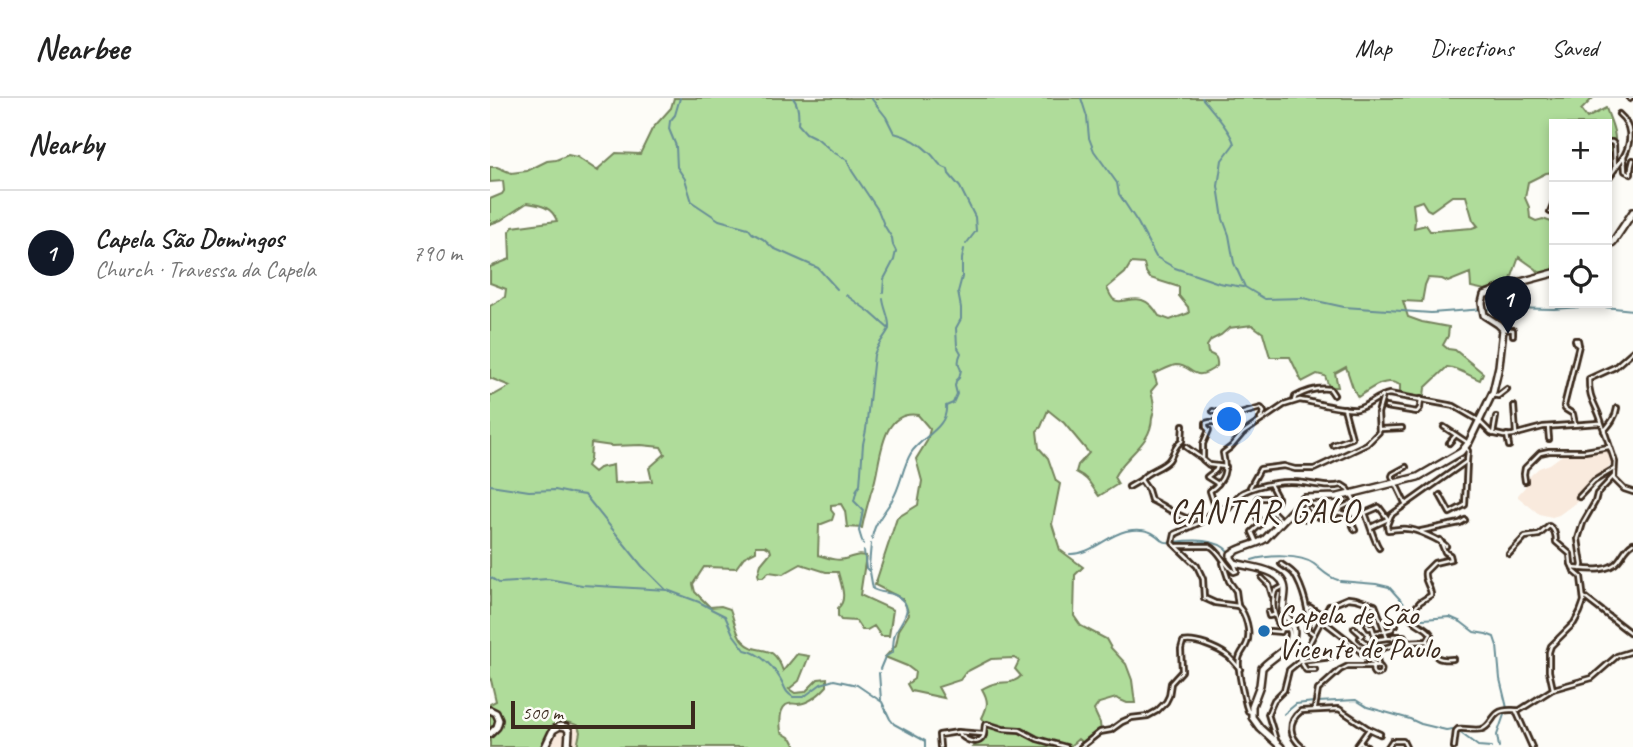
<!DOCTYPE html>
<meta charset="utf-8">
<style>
:root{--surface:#fff;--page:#f2f2f2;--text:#222;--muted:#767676;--line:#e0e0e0;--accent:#111827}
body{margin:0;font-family:Caveat,sans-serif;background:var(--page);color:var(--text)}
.controls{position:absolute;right:21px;top:21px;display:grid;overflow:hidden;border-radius:0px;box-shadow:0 4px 10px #0003}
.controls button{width:63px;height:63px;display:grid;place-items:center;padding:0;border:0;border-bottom:2px solid var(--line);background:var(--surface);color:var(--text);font:35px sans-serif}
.scale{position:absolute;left:21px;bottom:18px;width:184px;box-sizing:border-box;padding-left:7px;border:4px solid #3b2a1e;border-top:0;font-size:19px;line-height:24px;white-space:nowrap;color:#3b2a1e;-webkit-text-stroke:5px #fdfcf7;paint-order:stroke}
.you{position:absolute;left:740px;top:322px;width:24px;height:24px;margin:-18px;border:5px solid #fff;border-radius:50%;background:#1a73e8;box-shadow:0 0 0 10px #1a73e833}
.badge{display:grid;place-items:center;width:46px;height:46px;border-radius:50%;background:var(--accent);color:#fff;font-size:23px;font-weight:700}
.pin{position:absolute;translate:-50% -58px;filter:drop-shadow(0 2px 4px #0008)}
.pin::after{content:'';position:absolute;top:37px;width:24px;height:21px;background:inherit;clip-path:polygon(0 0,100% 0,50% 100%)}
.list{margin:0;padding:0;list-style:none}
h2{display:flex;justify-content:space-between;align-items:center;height:91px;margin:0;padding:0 28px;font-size:30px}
h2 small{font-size:23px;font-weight:400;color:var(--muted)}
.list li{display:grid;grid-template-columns:46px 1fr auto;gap:21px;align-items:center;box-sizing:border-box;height:126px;padding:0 28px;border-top:2px solid var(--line)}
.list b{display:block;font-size:26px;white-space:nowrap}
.list p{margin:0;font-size:23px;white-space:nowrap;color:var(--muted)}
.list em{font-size:23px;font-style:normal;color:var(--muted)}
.icon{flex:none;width:38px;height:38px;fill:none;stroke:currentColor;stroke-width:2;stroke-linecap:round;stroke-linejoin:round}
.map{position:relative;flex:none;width:1143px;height:649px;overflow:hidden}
header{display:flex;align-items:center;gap:42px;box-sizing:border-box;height:98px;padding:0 35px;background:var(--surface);border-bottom:2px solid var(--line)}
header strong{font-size:33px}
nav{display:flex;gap:38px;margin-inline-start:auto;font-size:24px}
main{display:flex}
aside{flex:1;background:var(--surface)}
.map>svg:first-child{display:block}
.built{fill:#f9eadd}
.green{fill:#afdc9a;stroke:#75835c;stroke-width:2;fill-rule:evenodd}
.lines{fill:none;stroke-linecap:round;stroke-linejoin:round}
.stream{stroke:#678e96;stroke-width:2}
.street-casing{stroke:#3b2a1e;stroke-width:8}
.secondary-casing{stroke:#3b2a1e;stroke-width:10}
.street{stroke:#fdfcf7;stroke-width:2.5}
.secondary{stroke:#fdfcf7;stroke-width:5}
.poi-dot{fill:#1f6fb2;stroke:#fdfcf7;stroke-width:2.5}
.labels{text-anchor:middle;stroke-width:6;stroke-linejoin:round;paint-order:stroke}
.poi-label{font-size:30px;fill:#3b2a1e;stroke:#fdfcf7;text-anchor:start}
.quarter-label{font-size:33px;letter-spacing:2px;fill:#3b2a1e;stroke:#fdfcf7}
</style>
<header>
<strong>Nearbee</strong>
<nav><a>Map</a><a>Directions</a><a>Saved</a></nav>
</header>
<main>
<aside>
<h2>Nearby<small></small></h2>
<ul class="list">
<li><span class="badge">1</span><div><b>Capela São Domingos</b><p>Church · Travessa da Capela</p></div><em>790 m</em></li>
</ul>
</aside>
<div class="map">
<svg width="1143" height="649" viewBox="0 0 1143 649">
<rect width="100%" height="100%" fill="#fdfcf7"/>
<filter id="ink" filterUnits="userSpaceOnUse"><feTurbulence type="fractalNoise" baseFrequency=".0143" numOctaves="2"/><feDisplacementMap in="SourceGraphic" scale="14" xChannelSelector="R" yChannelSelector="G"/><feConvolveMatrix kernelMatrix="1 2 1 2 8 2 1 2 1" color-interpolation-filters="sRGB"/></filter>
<g filter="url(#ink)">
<g class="built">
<polygon points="1118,352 1123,364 1118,369 1119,371 1098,384 1093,392 1085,398 1088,403 1069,417 1062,419 1049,416 1028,399 1028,397 1035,389 1036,382 1042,376 1049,370 1060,366 1075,355 1107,354"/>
<polygon points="82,624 88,628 90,634 87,649 55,649 64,630 70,625"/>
</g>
<path class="green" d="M184,0h919l-12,12 6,8 19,-10c4,12 12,27 8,40 -2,6 -6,9 -7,15v-39h-53v48l-8,1 -18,9 -3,16 4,9 1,11 6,3 7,-2 11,4v51l-9,5 -9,-10 -17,-12 -9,25 -25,8 -14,-3 -1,-14 -22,9 -6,-3 -14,-1 -3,7 -3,17 -19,-1 5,16 14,5 27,5 -1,9 -5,9 5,4 7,1 28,23 -3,7c-11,-4 -21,-12 -33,-13l-22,21 -1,8 -7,1 -17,-3v-9c-14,-9 -30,4 -42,12l-5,-9 -7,-21 -11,6 3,14h-9l-4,-11 -8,-2 -15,8 -12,-25h-20l-7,-24 -11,-8 -23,3 -8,7 -10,5 -4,6 1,7c7,3 10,4 9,13 -25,19 -23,-1 -41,-1 -7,1 -16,7 -22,9l3,10 -6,7c1,5 3,11 3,16 0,4 -1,8 -2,11 -1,27 -26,36 -38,59l4,7 -19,12c-9,-11 -9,-17 -23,-24l2,-7 11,-12 -25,-30 -16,-13 -7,17 -4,4 2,17 9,10 8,23 4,3 -8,40 8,26 23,17 -8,8 -1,41 7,10 25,13 5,9 15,16 6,16 3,23h-8l-11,-5 -17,5 -5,7 6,13 1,9 -17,12 -6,-5 -9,8h-96l14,-11v-11l-5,-7c6,-12 7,-17 0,-29 4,-2 7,-4 11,-5 11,-3 20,1 28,-8l-6,-7 4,-8 -5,-3 -23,1 -25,13 -6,8 -22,7 6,11 -33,-7 -4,-7 7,-5 1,-7 -8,-6 -22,-9 11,-12 3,-15 10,-16 -6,-15 -28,-14 22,-67 21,-13 4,-24 -6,-22 11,-18 3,-12 -12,-14c-36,-6 -37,42 -43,65 -1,6 -4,10 -5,16 -3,11 -6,21 -8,32l-15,-1 -2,-16 -4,-7 -10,1v5l3,4 -2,6 -13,5 -1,30c10,3 20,7 30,3 8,-2 9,-4 18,-2l-6,39 33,15 -4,26h-8l-7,-10 -7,4h-5l-6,-9 -15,-1 -3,-4v-8c10,-8 3,-24 0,-36h-12l-25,-8 -18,10 -14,-2 -6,5h-4l-1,-3 3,-10 10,-12 -1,-3 -5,-3h-9v5l-12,6 -8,11 -32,-1 -11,17 2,8 15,15 11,-1 9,3c4,10 6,25 13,32 16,17 29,-2 40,30l14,-17 12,2 -10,25 -10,8 6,4 10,-1 13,-13 9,-1v8c-8,9 -17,17 -29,18 -5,0 -7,-2 -12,1 -7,5 -6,19 -5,27l11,7 4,8h-219l3,-15 -2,-6c-20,-11 -25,6 -33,21h-55v-43l6,-3 -6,-25v-281h4l16,-9 -20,-8v-72l15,-9 1,-8 -16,-6v-16l20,-8 -1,-27 4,-5 44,-6c-5,-14 -16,-16 -30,-18l-26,17 -11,4v-25l12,-5 2,-3 -1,-10 -13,1v-15h7l14,6 16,-2 20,-10 9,-1 12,-5 9,2 21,14 1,-3 17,-15 24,1 12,-25 19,-21zM962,98h14l7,24 5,6 -6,2 -38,3h-4l-4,-6 -12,3 1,-7 -2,-17 9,-3 5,8 4,2zM641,165l13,1 2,8 4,6 29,9v9l9,11 1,6 -19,7 -11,-4c-18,-31 -36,-8 -46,-17 -3,-3 -4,-7 -6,-11l18,-15zM101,345l21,3 29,-1 20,2 4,7 -16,14 3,13 -38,2 -1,-18 -14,3 -5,4 -7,-6 3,-6z"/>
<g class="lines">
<g class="stream">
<polyline points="190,0 185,17 180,23 179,31 186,48 187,69 195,81 202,104 229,122 258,130 262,135 273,141 283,150 328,170 347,191"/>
<path d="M303,0c6,7 6,17 5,26l8,9 12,6 15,13 14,8 5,11 26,39 6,15 8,13 1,7 3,6 -2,9 -10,19 -1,13"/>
<path d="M381,0l15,19 8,16c13,3 27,11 37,21 7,7 7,12 17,15l1,5 11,13 15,30 1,14 -10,13"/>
<polyline points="591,0 597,19 599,40 604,53 627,85 629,96 648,125 666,159 685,170 729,185 753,189"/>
<path d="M712,0c9,11 30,34 32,46l-12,16 -4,26 5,33 6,16 5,28 11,24 20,12 38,-1 41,9 87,6 67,-5 56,1 41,-3 38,4"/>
<path d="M356,197l25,18 18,16c-5,9 -12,16 -15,26l-8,75 -3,14 -3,41 -3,4 -3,12 9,9 -4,21 4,13"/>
<path d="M393,201c1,10 7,19 6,29"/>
<polyline points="0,387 39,393 65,392 79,395"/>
<polyline points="81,395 95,397 152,468 176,492"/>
<path d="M382,441c1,-15 13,-27 20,-39 9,-14 10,-32 19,-47 10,-16 37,-25 35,-47l7,-3 4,-9 -2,-8 1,-5 3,-3 2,-8c-4,-6 -3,-11 0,-17l-4,-7 -1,-18 5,-9v-11l-3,-16 4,-15v-18l2,-10"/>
<path d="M685,444c17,-2 42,-4 54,10"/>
<path d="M381,446l-2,22 4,23c7,4 15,3 22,6 23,12 6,25 0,39 -2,6 -2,12 -2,18l-8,5 -5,12"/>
<polyline points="374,453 376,470 380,474"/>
<path d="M580,456c20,1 36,-18 56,-23 10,-2 23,-2 31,5 6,5 7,7 15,6"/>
<path d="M762,462c16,-5 48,-6 62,4 8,6 13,13 24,16"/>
<polyline points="0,479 9,485 26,484"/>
<polyline points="28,483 58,481 92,487 177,492 209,504 220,510"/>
<polyline points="850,483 886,486 899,489 925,518 933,521 960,519 971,524 984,534 996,536 1004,539 1007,548 1010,581 1017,610"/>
<path d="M221,511l14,7 8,18 12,16c16,3 31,19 38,34 3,7 4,9 10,13h11"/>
<polyline points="389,575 391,602"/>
<polyline points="315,598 331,586 344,582 367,587 392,604 400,621 404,626 435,643 435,649"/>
<polyline points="828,604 866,602 877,609 920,621 931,626 956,632 964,631"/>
<polyline points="794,616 806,606 824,604"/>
<polyline points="968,633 988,648 1001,649"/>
<polyline points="1009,649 1007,637 1015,614"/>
</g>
<g class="street-casing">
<g id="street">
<polyline points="1140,1 1141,0"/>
<path d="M1129,16c13,11 13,27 5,42"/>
<polyline points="1117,44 1122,44 1124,46 1125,71"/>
<polyline points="1117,79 1120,78 1134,58 1135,73 1141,76 1141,70 1143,62"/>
<polyline points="1060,114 1064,104"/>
<polyline points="1013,231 1023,232 1023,237"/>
<polyline points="1001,297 1008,298 1017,291"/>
<path d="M804,303l1,-4c11,-6 23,-10 35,-8l4,6"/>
<polyline points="1024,308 1026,336"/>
<polyline points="896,309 927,314 930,310 931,301"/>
<polyline points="734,311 750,316 771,310 774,314 770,321"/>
<polyline points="723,313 729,315 737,314"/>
<polyline points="1085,326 1083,316 1075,311 1074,308 1089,247 1088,242 1085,242 1086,245 1089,247"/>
<path d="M1112,326c-4,-17 -14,-25 -13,-45l26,-12 18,-16"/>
<path d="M693,327l-1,16c-8,5 -7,11 -13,19 -7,9 -22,10 -28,20l7,10 3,10c13,6 24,15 38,19l6,-6 3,2 3,7"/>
<polyline points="954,329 978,345"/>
<polyline points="1058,329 1059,341"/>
<polyline points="890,331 912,330"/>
<path d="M1114,333c6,-7 12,-14 13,-23"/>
<polyline points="1003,336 1006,319"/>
<polyline points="1017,337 1019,348"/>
<polyline points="959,345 966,337"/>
<polyline points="843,347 862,340 854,310"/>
<polyline points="696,349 713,361"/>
<polyline points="727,368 726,372 717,379 728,386"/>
<polyline points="736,369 719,367 713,362 713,346 719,332 716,329 716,325 720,324 737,324"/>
<polyline points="1035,383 1034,376 1035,370 1050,355 1059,353 1095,353 1119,349"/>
<polyline points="780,386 788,401 787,404 781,405 780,408 783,414 791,422"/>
<polyline points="639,389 651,382"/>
<polyline points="760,389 770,371 794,368 805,371 824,371 877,346 889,334 888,315 893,298"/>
<polyline points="950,397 960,415 975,407 977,363"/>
<polyline points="1089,399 1104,383 1124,371"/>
<polyline points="768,400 788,400"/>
<polyline points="915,405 902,378 903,376 916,369"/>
<polyline points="820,410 828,419 844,419 847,415"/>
<polyline points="726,411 711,424 685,436 683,445 707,468 713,481 714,500 725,505 748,508"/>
<polyline points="806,412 816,421"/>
<polyline points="765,416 771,426 762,434 767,445"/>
<path d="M881,429l17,-8 -9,-12 -14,6c4,9 9,28 14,35"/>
<path d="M865,432l-7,-15 -11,-3 4,-4 14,-7 -7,-12 -6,-4c-14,3 -24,0 -38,-2 -19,-3 -44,1 -60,9 -7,3 -11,10 -15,16l-13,1 -6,-18c15,-11 17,-20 13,-38l8,-6 12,-14 41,-28 16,-5c13,2 46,11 57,9 12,-3 20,-13 32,-15l65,12 24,14 13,13 13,3 9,-1 30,-8 56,-4 3,1 13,38 -1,17 10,10 9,3"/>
<polyline points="931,433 970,425 975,422"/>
<path d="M688,448h32c10,5 14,19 24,26l3,-1 -3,-8"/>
<path d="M956,448c-6,-6 -30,-17 -39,-17 -6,-1 -13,1 -19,1l-1,-5 4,-10 76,-54 1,-10 -2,-3"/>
<path d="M1019,456l16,-17 14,-2 10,-9c6,3 7,10 7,16l14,12 1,10 2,4"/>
<polyline points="733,465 739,483 746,493 748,508"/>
<path d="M791,466c4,3 10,6 13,10 8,12 18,42 13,55l7,5"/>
<polyline points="1091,471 1092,467 1088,441 1093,425 1105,404 1107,396 1124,378"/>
<polyline points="772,480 779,487 782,497"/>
<path d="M794,488l-9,5c-4,13 -1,27 7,38h7c2,5 1,10 -2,14l1,3"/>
<polyline points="1094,499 1143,537"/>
<path d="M748,508c8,8 13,26 9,37 -2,6 -7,10 -8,16 -2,12 4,33 7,46l2,6 3,1"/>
<polyline points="819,510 820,509 834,518"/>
<polyline points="778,514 779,518 784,517"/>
<polyline points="832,522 859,543 885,567"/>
<polyline points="906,524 906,527 903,527 902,531 895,533 897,540 902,540 903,538 914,538 916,544"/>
<polyline points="877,526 879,530 882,529 884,535"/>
<polyline points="864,530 872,537 870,540 876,545"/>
<polyline points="780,533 791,534 792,531"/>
<polyline points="884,542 888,566"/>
<path d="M937,543c9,15 7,20 26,18"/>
<polyline points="799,550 801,548 816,572 825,572"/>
<path d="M876,552h10l30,-8 21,-1 4,-7c-6,-9 -17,-9 -22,-19l11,-13 11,-7c0,-8 -8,-15 -6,-23l9,-9 17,-4 -1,-4 -5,-3 -5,-12"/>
<polyline points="810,563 842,559 842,555"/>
<circle cx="887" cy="572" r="4.5"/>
<polyline points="1063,591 1102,580 1127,558 1143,553"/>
<polyline points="825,610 828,592 850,572 858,568 884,568"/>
<polyline points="1026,613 1042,649"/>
<polyline points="879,631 890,636"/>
<polyline points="468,634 493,636"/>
<polyline points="786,642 778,616 784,602 794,592 799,572 810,563 839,508 858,500 866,501 885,507 895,533 884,535 884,542 897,540"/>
<polyline points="870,644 877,649"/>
<path d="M450,649l-1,-12 19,-3c5,7 19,15 25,5 2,-3 1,-8 2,-12l2,-1 16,5 17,1 17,9 29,8"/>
<path d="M591,649l19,-15 11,-2 11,-8 9,-4 17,-2 9,-5 9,-9 3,-6 2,-13 11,-12 -1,-22 2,-7c12,-3 34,6 45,14 4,3 8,9 12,13"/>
<path d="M812,649c-13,-11 -15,-25 -1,-36l38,-2 30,20 -13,18"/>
<polyline points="898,649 902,643 913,643 916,649"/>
<path d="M964,649l2,-16 2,-2c8,-1 17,2 24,0 8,-2 9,-11 16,-16 7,-5 15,-2 22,-3l33,-21 -4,-18v-19l2,-6 23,-23 6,-11 4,-11 -3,-24 -7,-6 -1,-3c13,1 35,5 45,-7 6,-7 7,-13 15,-18"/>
</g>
</g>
<g class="secondary-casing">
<g id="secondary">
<polyline points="1117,149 1123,144 1143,114"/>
<polyline points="0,612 6,615 9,622 7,629 0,636"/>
<polyline points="55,649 63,632 70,628 76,629 79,633 78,649"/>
<path d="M791,649l-21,-19 -8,-11v-11l8,-21 2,-17c10,-12 37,-22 31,-41 -1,-6 -7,-10 -10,-15 0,-8 2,-15 2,-22 -1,-22 -35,-22 -50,-27l-4,-5v-4c10,-8 24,-8 34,-15l39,-41 34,-1 80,-20 43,-25 8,-10 24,-50 6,-26 4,-37 -5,-5 -14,-9 -2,-12 2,-8 29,-11 41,-11"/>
</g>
</g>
<use href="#street" class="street"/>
<use href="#secondary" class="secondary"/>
</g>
</g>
<circle class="poi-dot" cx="774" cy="533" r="7"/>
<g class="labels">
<g class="poi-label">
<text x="788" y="526">Capela de São<tspan x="788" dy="34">Vicente de Paulo</tspan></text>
</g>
<g class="quarter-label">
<text x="775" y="424">CANTAR GALO</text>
</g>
</g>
</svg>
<div class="controls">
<button>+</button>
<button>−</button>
<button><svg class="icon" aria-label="locate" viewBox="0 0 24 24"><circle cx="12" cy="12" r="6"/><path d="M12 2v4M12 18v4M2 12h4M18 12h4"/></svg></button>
</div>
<div class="scale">500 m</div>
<div class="you"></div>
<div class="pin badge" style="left:1018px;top:236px">1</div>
</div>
</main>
